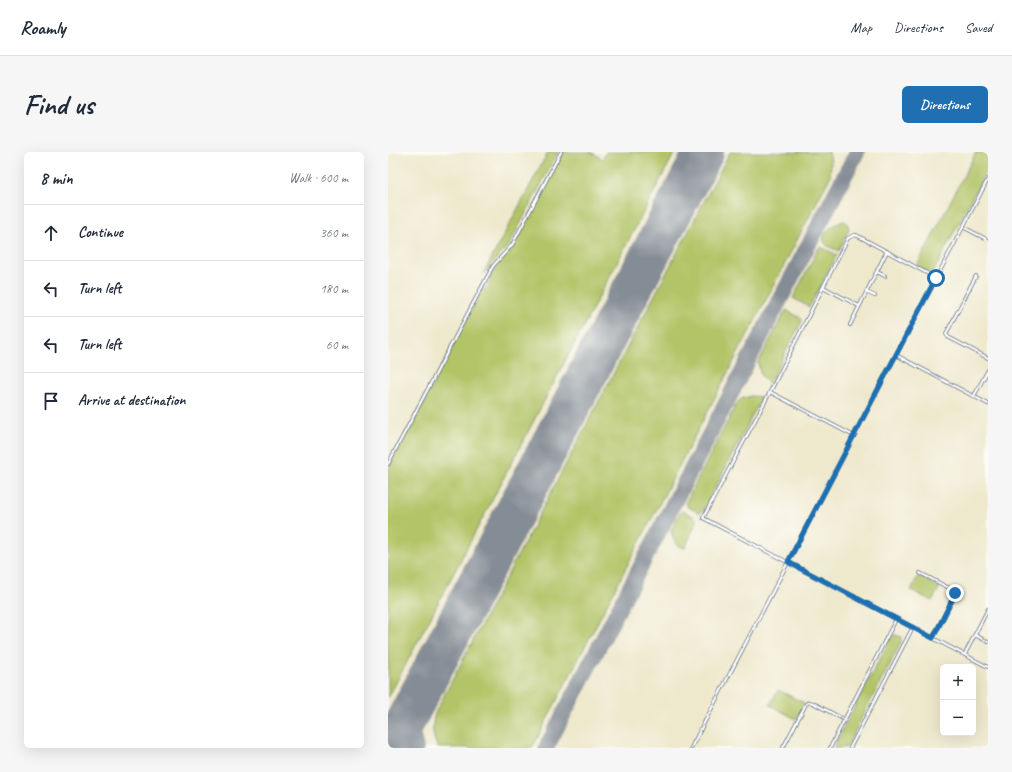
<!DOCTYPE html>
<meta charset="utf-8">
<style>
:root{--surface:#fff;--page:#f6f6f7;--text:#1f2937;--muted:#747a83;--line:#e0e1e3;--accent:#1f6fb2}
body{margin:0;font-family:Caveat,sans-serif;background:var(--page);color:var(--text)}
.controls{position:absolute;right:12px;bottom:12px;display:grid;overflow:hidden;border-radius:6px;box-shadow:0 4px 16px #0002}
.controls button{width:36px;height:36px;display:grid;place-items:center;padding:0;border:0;border-bottom:1px solid var(--line);background:var(--surface);color:var(--text);font:20px sans-serif}
.stop{position:absolute;width:12px;height:12px;margin:-9px;border:3px solid #1f6fb2;border-radius:50%;background:#fff}
.stop.end{background:#1f6fb2;border-color:#fff;box-shadow:0 1px 4px #0008}
.list{margin:0;padding:0;list-style:none}
h2{display:flex;justify-content:space-between;align-items:center;height:52px;margin:0;padding:0 16px;font-size:17px}
h2 small{font-size:13px;font-weight:400;color:var(--muted)}
.list li{display:grid;grid-template-columns:26px 1fr auto;gap:12px;align-items:center;box-sizing:border-box;height:56px;padding:0 16px;border-top:1px solid var(--line)}
.list b{display:block;font-size:15px;white-space:nowrap}
.list em{font-size:13px;font-style:normal;color:var(--muted)}
.icon{flex:none;width:22px;height:22px;fill:none;stroke:currentColor;stroke-width:2;stroke-linecap:round;stroke-linejoin:round}
.map{position:relative;flex:none;width:600px;height:596px;overflow:hidden;border-radius:6px}
header{display:flex;align-items:center;gap:24px;box-sizing:border-box;height:56px;padding:0 20px;background:var(--surface);border-bottom:1px solid var(--line)}
header strong{font-size:19px}
nav{display:flex;gap:22px;margin-inline-start:auto;font-size:14px}
.intro{display:flex;align-items:center;justify-content:space-between;box-sizing:border-box;height:96px;padding:0 24px}
h1{margin:0;font-size:28px}
.button{padding:10px 18px;border-radius:6px;background:var(--accent);color:#fff;font-size:14px;font-weight:700}
main{display:flex;gap:24px;padding:0 24px}
aside{flex:1;background:var(--surface);border-radius:6px;box-shadow:0 4px 16px #0002}
.map>svg:first-child{display:block}
.green{fill:#b3c467;stroke:#677a62}
.lines{fill:none;stroke-linecap:round;stroke-linejoin:round}
.taxiway{stroke:#848c95;stroke-width:16}
.runway{stroke:#848c95;stroke-width:40}
.service-casing{stroke:#657084;stroke-width:4}
.service{stroke:#fff;stroke-width:2.5}
.route{stroke:#1f6fb2;stroke-width:5}
</style>
<header>
<strong>Roamly</strong>
<nav><a>Map</a><a>Directions</a><a>Saved</a></nav>
</header>
<div class="intro"><h1>Find us</h1><a class="button">Directions</a></div>
<main>
<aside>
<h2>8 min<small>Walk · 600 m</small></h2>
<ul class="list">
<li><svg class="icon" aria-label="ahead" viewBox="0 0 24 24"><path d="M12 20V5M6 11l6-6 6 6"/></svg><div><b>Continue</b></div><em>360 m</em></li>
<li><svg class="icon" aria-label="left" viewBox="0 0 24 24"><path d="M17 20v-9H6M10 6l-5 5 5 5"/></svg><div><b>Turn left</b></div><em>180 m</em></li>
<li><svg class="icon" aria-label="left" viewBox="0 0 24 24"><path d="M17 20v-9H6M10 6l-5 5 5 5"/></svg><div><b>Turn left</b></div><em>60 m</em></li>
<li><svg class="icon" aria-label="arrive" viewBox="0 0 24 24"><path d="M6 21V4h12l-3 4 3 4H6"/></svg><div><b>Arrive at destination</b></div></li>
</ul>
</aside>
<div class="map">
<svg width="600" height="596" viewBox="0 0 600 596">
<rect width="100%" height="100%" fill="#fdfcf7"/>
<filter id="ink" filterUnits="userSpaceOnUse"><feTurbulence type="fractalNoise" baseFrequency=".025" numOctaves="2"/><feDisplacementMap in="SourceGraphic" scale="8" xChannelSelector="R" yChannelSelector="G"/><feConvolveMatrix kernelMatrix="1 2 1 2 8 2 1 2 1" color-interpolation-filters="sRGB"/></filter>
<filter id="wash" filterUnits="userSpaceOnUse"><feTurbulence type="fractalNoise" baseFrequency=".012" numOctaves="4" result="noise"/><feDisplacementMap in="SourceGraphic" scale="16" xChannelSelector="R" yChannelSelector="G"/><feGaussianBlur stdDeviation="0.9" result="paint"/><feColorMatrix in="noise" values="0 0 0 0 0 0 0 0 0 0 0 0 0 0 0 0 0 1.4 0 .05"/><feComposite in="paint" operator="in"/></filter>
<g filter="url(#wash)">
<rect width="100%" height="100%" fill="#eee8cc"/>
<g class="green">
<polygon points="160,0 170,0 121,93 95,122"/>
<path d="M175,0h28l12,7 3,-7h69l-287,546v-229l94,-179c7,-3 9,-8 8,-15l7,-10 15,-16z"/>
<path d="M342,0h99l2,10 -1,15 -298,571h-94c-6,-12 -7,-24 -2,-37z"/>
<polygon points="588,0 600,0 600,15 546,119 541,120 529,114"/>
<path d="M457,69l2,2 2,6 -10,22c-4,-2 -12,-4 -14,-8 -7,-10 12,-21 20,-22z"/>
<polygon points="433,95 449,103 421,155 405,146 430,97"/>
<polygon points="398,158 413,166 414,169 381,232 373,224 370,211"/>
<polygon points="363,244 374,245 315,359 311,361 299,354 298,350 349,251 353,247"/>
<path d="M295,359l11,6 3,4 -12,27c-9,-1 -13,-10 -14,-18l9,-17z"/>
<polygon points="530,424 552,435 544,449 523,438"/>
<polygon points="506,483 508,483 513,485 513,491 458,596 445,596 503,485"/>
<polygon points="390,538 416,551 408,567 382,553"/>
</g>
<g class="lines">
<g class="taxiway">
<polyline points="24,557 24,581 28,596"/>
<polyline points="158,596 469,0"/>
</g>
<polyline class="runway" points="3,596 316,0"/>
</g>
</g>
<g filter="url(#ink)">
<g class="lines">
<g class="service-casing">
<g id="service">
<polyline points="575,75 600,88"/>
<polyline points="489,120 497,124"/>
<polyline points="588,124 558,182 560,185 600,206"/>
<polyline points="435,135 471,154"/>
<polyline points="478,140 487,144"/>
<polyline points="462,173 499,99"/>
<polyline points="508,203 600,252"/>
<polyline points="382,240 460,86 467,83 470,84 548,126"/>
<polyline points="586,244 600,218"/>
<polyline points="466,284 382,240 315,366 600,515"/>
<polyline points="0,312 105,114 124,93 173,0"/>
<polyline points="532,421 565,438 567,441 566,445 545,486"/>
<polyline points="587,483 600,490"/>
<polyline points="577,502 600,457"/>
<polyline points="303,596 600,27"/>
<polyline points="395,596 418,552 421,550 425,551 457,568"/>
<polyline points="442,596 508,467"/>
<polyline points="462,596 525,475"/>
</g>
</g>
<use href="#service" class="service"/>
</g>
</g>
<g class="lines" filter="url(#ink)">
<polyline class="route" points="548,126 400,410 545,486 566,444 567,441"/>
</g>
</svg>
<div class="controls">
<button>+</button>
<button>−</button>
</div>
<div class="stop" style="left:548px;top:126px"></div>
<div class="stop end" style="left:567px;top:441px"></div>
</div>
</main>
